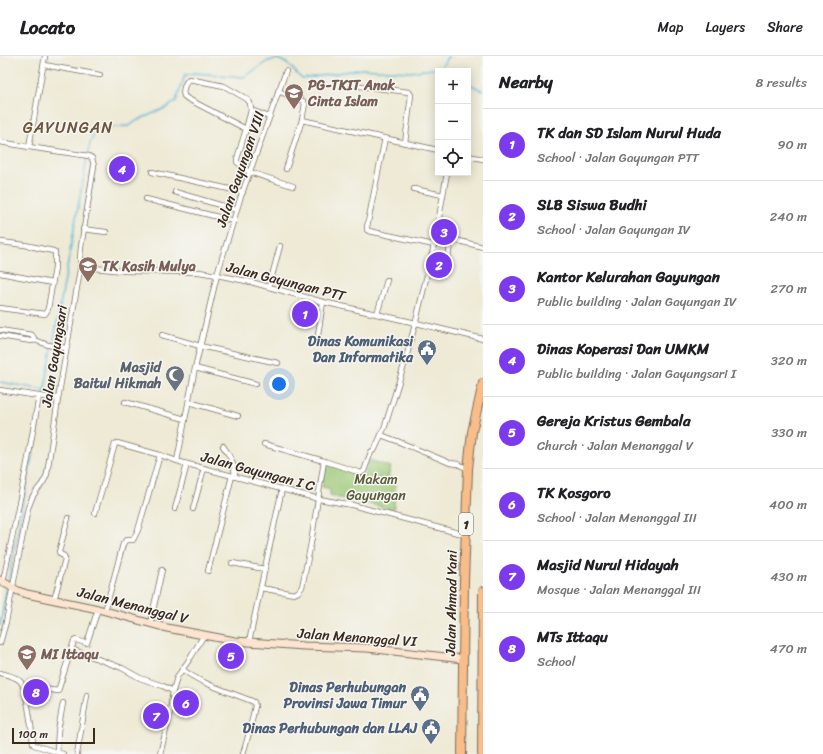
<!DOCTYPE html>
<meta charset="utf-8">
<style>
:root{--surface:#fff;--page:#f6f6f6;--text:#202124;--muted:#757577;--line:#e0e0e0;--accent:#7c3aed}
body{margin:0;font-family:Sriracha,sans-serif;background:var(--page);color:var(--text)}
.controls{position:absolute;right:12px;top:12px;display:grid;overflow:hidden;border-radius:0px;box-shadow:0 2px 10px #0003}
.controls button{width:36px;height:36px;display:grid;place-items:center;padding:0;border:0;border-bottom:1px solid var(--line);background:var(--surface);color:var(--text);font:20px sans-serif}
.scale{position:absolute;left:12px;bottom:10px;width:83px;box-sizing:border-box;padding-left:4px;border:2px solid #3b2a1e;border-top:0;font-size:11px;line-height:14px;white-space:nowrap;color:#3b2a1e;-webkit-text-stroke:3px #f6f6f2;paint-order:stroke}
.you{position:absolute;left:279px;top:328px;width:14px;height:14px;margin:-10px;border:3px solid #fff;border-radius:50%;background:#1a73e8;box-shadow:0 0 0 6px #1a73e833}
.badge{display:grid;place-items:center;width:26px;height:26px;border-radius:50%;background:var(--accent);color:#fff;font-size:13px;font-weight:700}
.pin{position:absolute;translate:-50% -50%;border:2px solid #fff;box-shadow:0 1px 4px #0006}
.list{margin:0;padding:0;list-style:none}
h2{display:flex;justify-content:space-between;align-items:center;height:52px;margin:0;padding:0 16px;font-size:17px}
h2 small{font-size:13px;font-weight:400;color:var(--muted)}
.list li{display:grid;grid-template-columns:26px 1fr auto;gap:12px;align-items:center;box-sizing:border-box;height:72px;padding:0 16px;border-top:1px solid var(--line)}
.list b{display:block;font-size:15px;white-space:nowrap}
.list p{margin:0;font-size:13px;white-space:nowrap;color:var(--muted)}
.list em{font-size:13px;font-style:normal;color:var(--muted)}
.icon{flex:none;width:22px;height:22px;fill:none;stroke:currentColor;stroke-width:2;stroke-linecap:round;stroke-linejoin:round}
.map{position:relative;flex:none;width:483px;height:698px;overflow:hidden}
header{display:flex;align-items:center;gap:24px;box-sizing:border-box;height:56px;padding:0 20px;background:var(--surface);border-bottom:1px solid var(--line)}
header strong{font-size:19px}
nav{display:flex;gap:22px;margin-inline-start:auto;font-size:14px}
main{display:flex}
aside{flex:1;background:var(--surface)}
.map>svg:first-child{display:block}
.green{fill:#9dc977;stroke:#6c7a4a}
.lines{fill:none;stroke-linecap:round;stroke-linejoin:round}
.stream{stroke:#58b4d6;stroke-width:1.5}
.street-casing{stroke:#7a6d5e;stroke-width:6}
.secondary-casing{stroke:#7a6d5e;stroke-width:9}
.highway-casing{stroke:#7a6d5e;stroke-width:10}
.street{stroke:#fff;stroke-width:4.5}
.secondary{stroke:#fce5d0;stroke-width:7}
.highway{stroke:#f8bd89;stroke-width:8}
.labels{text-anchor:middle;stroke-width:3;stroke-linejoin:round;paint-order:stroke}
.shield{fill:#f6f6f2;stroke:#73675e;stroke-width:1}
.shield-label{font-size:13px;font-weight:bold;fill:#3b2a1e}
.education-label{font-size:14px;font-weight:bold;fill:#785e54;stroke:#f6f6f2;text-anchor:start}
.street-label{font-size:14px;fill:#3b2a1e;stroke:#f6f6f2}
.service-label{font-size:14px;font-weight:bold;fill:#4e5e75;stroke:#f6f6f2;text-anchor:end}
.worship-label{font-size:14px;font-weight:bold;fill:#5b616d;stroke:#f6f6f2;text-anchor:end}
.park-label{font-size:14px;fill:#585a39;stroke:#f6f6f2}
.quarter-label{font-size:16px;letter-spacing:1px;fill:#6c543c;stroke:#f6f6f2}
</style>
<header>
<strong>Locato</strong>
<nav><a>Map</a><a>Layers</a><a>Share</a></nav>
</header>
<main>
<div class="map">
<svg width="483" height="698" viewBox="0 0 483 698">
<rect width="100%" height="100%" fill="#f6f6f2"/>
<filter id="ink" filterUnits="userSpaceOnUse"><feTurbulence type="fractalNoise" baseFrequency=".025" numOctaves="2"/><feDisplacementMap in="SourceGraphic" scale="8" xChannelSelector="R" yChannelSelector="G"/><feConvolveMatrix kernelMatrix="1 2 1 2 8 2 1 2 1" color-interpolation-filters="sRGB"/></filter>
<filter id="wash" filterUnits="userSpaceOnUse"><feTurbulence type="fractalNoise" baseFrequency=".012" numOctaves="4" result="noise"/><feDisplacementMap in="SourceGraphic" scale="16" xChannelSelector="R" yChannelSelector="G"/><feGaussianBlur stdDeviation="0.9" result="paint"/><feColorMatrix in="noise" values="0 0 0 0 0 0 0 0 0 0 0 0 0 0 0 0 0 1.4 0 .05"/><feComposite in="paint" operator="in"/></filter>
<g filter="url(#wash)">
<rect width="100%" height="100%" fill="#eeead5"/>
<polygon class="green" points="370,404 391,411 388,421 396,423 394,453 330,440 330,433 322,431 326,407 364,419"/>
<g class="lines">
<g class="stream">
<polyline points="441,12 448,0"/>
<polyline points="468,27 483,35"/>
<polyline points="88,98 90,87 97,72 129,70 138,64 168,51 176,45 185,19 195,17 244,21 268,5 278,3 288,8 302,23 362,13 410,16 441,12 446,15"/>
<polyline points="0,326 45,334"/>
<polyline points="8,527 47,321 87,102"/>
<polyline points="0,570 7,532"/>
</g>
</g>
</g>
<g filter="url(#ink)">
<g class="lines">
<g class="street-casing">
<g id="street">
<polyline points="44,9 100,19"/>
<path d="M189,23l35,7 23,13 3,4 1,7 -5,19 -58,-30 -4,-3c-2,-5 1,-14 5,-17z"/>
<polyline points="360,30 409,36 411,39 405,87"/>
<polyline points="278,35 303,45 305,48 302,64 286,113"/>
<polyline points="251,54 269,61"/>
<polyline points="302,64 438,94"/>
<polyline points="246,73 237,103 237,106 249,116 293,130"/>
<polyline points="385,82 367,171 367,174 369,175 434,189"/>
<path d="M0,86l29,5 60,9 3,2 2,8 -13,81 -1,11 1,6 -23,135 -11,75c-3,11 -9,13 -14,22 -2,3 -3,8 -5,12l-22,114 -6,21"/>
<polyline points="29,91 45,0"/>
<polyline points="468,100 483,103"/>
<polyline points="152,116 243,136"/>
<polyline points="414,133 443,139"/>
<polyline points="175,136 237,154"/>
<polyline points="146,143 234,165"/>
<polyline points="453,171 451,183 483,191"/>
<polyline points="83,173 106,176"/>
<polyline points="81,208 94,212 123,215 199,216 217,219 251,226 323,246 416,267 483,283"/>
<polyline points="429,211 446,214 451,183"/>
<polyline points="0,217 52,227"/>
<polyline points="269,231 280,190"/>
<polyline points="0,252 45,258 48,253 55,212 55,196 53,195 25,189 1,186"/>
<polyline points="377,258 387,224"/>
<polyline points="0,274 32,279 35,284"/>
<polyline points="162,279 200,290 278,307"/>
<polyline points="318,279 323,246"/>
<polyline points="0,280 31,285 35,284 48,289 66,292"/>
<polyline points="195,312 256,328"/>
<polyline points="0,334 58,343"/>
<polyline points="125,346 185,363"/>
<polyline points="189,346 238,360"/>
<polyline points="381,379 397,385 450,407 458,408 468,413"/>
<path d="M223,390c7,10 12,19 12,31"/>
<polyline points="177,405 195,312 217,219 240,143 286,15"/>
<polyline points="324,405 361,417 364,415 371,396 375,393 385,370 405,306 417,261 434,189 447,117"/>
<polyline points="175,453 187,408"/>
<polyline points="193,453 204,412"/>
<polyline points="95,457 115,388 117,387 160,399 180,406 319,443 352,449 466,479"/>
<polyline points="232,507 265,513"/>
<polyline points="208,515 232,420"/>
<polyline points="3,526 28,403 39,340"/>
<polyline points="261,532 294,538 298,536 302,531 311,487 324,405 264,388"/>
<polyline points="54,544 65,503 64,500 60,498 59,496 68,462"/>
<polyline points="105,555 123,488 126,484 133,484 138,474 160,399"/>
<polyline points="150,568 162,514"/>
<polyline points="249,586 282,433"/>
<polyline points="71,593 122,612 140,622 163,630 173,635"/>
<path d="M182,613c20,16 49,23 72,33l1,4 -6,27 -6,21"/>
<path d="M0,617c7,2 15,3 20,8 7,7 12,51 13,62l1,2 29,9"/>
<polyline points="24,632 36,632 58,635 74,585 76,584 86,587 87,587 98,553"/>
<polyline points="57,696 58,675 63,647"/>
<polyline points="77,698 87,639"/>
<polyline points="160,698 169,662 173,635 177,621 191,601 204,579"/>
</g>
</g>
<g class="secondary-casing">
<polyline id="secondary" points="0,524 18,535 27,538 98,553 167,572 235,585 304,590 367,592 463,603"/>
</g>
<g class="highway-casing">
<g id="highway">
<polyline points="462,698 464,526 468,413 472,376 483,327"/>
<polyline points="482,698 483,535"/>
</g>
</g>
<use href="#street" class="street"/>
<use href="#secondary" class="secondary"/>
<use href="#highway" class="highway"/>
</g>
</g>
<defs>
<g id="school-pin" transform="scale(1)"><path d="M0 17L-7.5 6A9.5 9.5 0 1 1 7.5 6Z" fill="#8d6e63" stroke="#f6f6f2"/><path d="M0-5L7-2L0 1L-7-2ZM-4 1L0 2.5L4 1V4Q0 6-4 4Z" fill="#fff"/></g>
<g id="civic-pin" transform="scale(1)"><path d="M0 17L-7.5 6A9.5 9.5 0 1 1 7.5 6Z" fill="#5c6f8a" stroke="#f6f6f2"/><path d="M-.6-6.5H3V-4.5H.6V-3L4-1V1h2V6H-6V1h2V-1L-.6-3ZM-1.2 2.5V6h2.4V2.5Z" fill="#fff"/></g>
<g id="mosque-pin" transform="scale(1)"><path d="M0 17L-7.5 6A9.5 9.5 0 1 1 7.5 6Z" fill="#6b7280" stroke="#f6f6f2"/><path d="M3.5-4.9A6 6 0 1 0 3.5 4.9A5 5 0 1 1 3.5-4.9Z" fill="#fff"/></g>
</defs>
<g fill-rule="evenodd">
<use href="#school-pin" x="294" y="37"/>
<use href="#school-pin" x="88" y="210"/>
<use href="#civic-pin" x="427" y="293"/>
<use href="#mosque-pin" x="175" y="319"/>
<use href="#school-pin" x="27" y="598"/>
<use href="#civic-pin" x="420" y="639"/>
<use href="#civic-pin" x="431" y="672"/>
</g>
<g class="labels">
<rect class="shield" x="459" y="457" width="14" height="22" rx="3"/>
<g class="shield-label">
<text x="466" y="473">1</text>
</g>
<g class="education-label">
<text x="308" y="34">PG-TKIT Anak<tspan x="308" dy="16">Cinta Islam</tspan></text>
<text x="102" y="215">TK Kasih Mulya</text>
<text x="41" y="603">MI Ittaqu</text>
</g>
<g class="street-label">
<text transform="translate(240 113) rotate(-71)" y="5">Jalan Gayungan VIII</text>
<text transform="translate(286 225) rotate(14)" y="5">Jalan Gayungan PTT</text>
<text transform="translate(54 300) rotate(-81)" y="5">Jalan Gayungsari</text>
<text transform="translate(258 415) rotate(15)" y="5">Jalan Gayungan I C</text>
<text transform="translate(451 547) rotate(-89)" y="5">Jalan Ahmad Yani</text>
<text transform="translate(133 549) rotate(14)" y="5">Jalan Menanggal V</text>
<text transform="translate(357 581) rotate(4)" y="5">Jalan Menanggal VI</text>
</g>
<g class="service-label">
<text x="413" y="290">Dinas Komunikasi<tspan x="413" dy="16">Dan Informatika</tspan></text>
<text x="406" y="636">Dinas Perhubungan<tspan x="406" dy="16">Provinsi Jawa Timur</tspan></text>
<text x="417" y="677">Dinas Perhubungan dan LLAJ</text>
</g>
<g class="worship-label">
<text x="161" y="316">Masjid<tspan x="161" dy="16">Baitul Hikmah</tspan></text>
</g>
<g class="park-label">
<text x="376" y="428">Makam<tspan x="376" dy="16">Gayungan</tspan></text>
</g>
<g class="quarter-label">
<text x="68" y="77">GAYUNGAN</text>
</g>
</g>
</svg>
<div class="controls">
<button>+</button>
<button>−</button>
<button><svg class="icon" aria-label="locate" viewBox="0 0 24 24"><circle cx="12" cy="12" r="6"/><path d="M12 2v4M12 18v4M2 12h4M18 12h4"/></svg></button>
</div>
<div class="scale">100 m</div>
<div class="you"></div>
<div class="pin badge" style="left:305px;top:258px">1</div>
<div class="pin badge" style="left:439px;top:209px">2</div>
<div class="pin badge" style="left:444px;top:176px">3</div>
<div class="pin badge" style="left:122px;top:113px">4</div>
<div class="pin badge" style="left:231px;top:600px">5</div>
<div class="pin badge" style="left:186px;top:647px">6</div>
<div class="pin badge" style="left:156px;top:660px">7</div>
<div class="pin badge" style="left:36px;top:636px">8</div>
</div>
<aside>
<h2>Nearby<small>8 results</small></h2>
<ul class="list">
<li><span class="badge">1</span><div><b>TK dan SD Islam Nurul Huda</b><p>School · Jalan Gayungan PTT</p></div><em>90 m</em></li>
<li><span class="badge">2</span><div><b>SLB Siswa Budhi</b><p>School · Jalan Gayungan IV</p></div><em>240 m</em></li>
<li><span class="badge">3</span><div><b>Kantor Kelurahan Gayungan</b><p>Public building · Jalan Gayungan IV</p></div><em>270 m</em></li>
<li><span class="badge">4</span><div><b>Dinas Koperasi Dan UMKM</b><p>Public building · Jalan Gayungsari I</p></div><em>320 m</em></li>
<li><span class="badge">5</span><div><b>Gereja Kristus Gembala</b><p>Church · Jalan Menanggal V</p></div><em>330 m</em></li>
<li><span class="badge">6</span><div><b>TK Kosgoro</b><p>School · Jalan Menanggal III</p></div><em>400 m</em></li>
<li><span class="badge">7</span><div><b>Masjid Nurul Hidayah</b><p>Mosque · Jalan Menanggal III</p></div><em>430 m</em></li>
<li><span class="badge">8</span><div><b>MTs Ittaqu</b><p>School</p></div><em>470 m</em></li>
</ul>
</aside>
</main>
